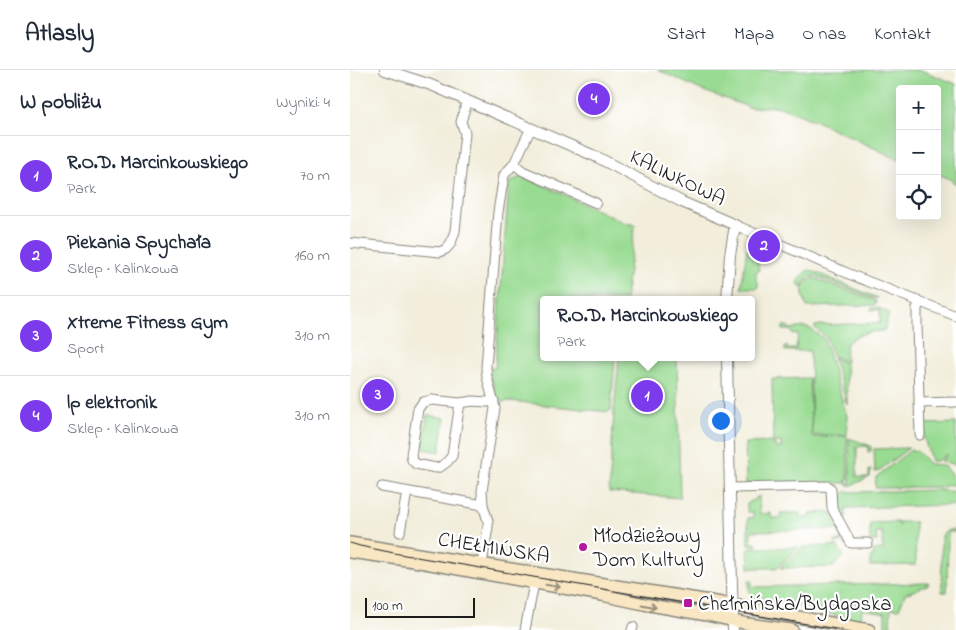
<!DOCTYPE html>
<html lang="pl">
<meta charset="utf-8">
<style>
:root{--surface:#fff;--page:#f2f2f3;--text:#1f2937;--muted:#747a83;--line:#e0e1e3;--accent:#7c3aed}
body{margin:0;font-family:"Indie Flower",sans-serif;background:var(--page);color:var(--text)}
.controls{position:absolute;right:15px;top:15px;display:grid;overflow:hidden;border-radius:5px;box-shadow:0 5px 20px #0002}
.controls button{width:45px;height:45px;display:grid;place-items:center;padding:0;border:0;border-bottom:1px solid var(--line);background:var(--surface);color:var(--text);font:25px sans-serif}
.scale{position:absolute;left:15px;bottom:12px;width:110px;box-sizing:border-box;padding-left:5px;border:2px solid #1c1c1c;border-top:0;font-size:14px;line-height:18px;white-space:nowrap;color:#1c1c1c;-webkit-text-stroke:4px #fff;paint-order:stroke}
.you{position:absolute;left:370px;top:350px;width:18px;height:18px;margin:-12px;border:4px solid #fff;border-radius:50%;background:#1a73e8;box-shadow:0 0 0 8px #1a73e833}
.badge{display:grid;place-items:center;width:32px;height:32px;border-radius:50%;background:var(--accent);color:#fff;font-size:16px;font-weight:700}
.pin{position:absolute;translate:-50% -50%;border:2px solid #fff;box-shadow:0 1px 5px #0006}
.popup{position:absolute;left:190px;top:226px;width:215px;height:65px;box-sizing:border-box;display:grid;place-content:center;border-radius:5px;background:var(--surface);filter:drop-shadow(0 1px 4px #0005);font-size:16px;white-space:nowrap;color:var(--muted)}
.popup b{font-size:19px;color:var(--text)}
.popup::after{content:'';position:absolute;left:50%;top:100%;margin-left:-10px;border:10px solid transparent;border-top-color:var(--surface)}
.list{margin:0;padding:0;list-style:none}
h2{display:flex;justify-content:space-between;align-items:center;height:65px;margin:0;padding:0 20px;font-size:21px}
h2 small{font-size:16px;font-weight:400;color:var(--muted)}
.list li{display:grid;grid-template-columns:32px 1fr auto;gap:15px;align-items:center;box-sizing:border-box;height:80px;padding:0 20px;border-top:1px solid var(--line)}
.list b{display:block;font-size:19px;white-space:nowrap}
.list p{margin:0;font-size:16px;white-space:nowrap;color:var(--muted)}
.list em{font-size:16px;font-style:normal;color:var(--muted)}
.icon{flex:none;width:28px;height:28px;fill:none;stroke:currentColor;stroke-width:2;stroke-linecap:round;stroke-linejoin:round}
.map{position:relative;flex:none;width:606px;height:560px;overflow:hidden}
header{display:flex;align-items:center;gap:30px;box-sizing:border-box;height:70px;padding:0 25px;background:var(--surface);border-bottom:1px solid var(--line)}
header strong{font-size:24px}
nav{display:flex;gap:28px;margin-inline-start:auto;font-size:18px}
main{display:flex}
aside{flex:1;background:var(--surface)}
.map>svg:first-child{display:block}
.green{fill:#99db92;stroke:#5a7c57}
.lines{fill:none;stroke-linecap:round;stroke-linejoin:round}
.minor-casing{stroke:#87857c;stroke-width:11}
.tertiary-casing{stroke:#87857c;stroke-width:12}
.secondary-casing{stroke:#87857c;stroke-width:14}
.minor{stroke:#fff;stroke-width:9}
.tertiary{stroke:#fff;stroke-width:10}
.secondary{stroke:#f9e7c3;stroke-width:11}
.tram{stroke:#1c1c1c;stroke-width:1}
.oneway{stroke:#968c78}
.poi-dot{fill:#b5179e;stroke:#fff;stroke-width:2}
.labels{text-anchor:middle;stroke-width:4.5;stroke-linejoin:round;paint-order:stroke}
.street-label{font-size:21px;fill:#1c1c1c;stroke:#fff}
.poi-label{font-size:21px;fill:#1c1c1c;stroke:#fff;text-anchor:start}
</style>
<header>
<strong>Atlasly</strong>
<nav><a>Start</a><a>Mapa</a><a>O nas</a><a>Kontakt</a></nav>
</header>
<main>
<aside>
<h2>W pobliżu<small>Wyniki: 4</small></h2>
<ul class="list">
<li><span class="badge">1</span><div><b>R.O.D. Marcinkowskiego</b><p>Park</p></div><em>70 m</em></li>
<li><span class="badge">2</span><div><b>Piekania Spychała</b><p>Sklep · Kalinkowa</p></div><em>160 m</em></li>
<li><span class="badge">3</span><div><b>Xtreme Fitness Gym</b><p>Sport</p></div><em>310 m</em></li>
<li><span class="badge">4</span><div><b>lp elektronik</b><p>Sklep · Kalinkowa</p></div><em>310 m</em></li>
</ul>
</aside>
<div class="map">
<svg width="606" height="560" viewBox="0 0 606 560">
<rect width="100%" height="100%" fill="#fff"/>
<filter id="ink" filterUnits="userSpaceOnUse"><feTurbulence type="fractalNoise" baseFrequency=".02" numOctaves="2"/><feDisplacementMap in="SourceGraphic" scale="10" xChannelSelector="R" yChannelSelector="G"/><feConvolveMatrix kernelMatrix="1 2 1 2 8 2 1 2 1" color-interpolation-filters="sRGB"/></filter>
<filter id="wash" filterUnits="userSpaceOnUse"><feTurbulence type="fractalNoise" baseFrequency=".0096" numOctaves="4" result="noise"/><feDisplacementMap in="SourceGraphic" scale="20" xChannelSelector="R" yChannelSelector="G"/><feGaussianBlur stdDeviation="1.12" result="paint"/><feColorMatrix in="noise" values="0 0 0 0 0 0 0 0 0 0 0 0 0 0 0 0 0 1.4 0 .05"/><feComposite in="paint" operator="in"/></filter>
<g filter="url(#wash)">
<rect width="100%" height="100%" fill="#f2eedb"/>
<g class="green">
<polygon points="308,0 571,0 606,14 606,114 598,108 587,104 587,19 550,19 550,90 466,51 427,36 401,38 351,20"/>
<polygon points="170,107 193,115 273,152 285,155 275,230 193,230 193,287 265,287 261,340 258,342 160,331 151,332 146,325 138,299 145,298 159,113"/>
<polygon points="402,174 405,174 407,181 406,183 406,188 408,189 409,201 406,202 406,209 408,212 408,218 391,218 397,179"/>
<path d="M460,200l68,28h-5l-57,-22c-8,0 -12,4 -15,12l-3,-6 7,-10z"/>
<path d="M464,208l62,23 -1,4 -68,2c-4,-12 -10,-24 7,-29z"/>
<path d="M521,238h7l11,5 -5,18c-11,0 -33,3 -38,15 -1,5 0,11 0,16l-14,-7 -6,-18 -11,-9v-2l5,-1 60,-2v-13h-9z"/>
<polygon points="433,256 438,256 439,259 455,257 461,259 474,269 497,346 497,365 462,365 462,367 497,366 498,410 495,411 498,412 498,416 497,413 396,414 395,373 422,372 422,374 426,374 426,378 431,378 431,372 423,372 422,309 459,308 462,364 460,281 435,281 435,276 437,276 437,279 446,279 448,265 443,264 441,260 433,260"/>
<polygon points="269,287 327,287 330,428 259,422 264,341"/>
<polygon points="483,287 496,294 497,334"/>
<polygon points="77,345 95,348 90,382 72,379"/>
<polygon points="606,353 606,395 590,391 598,385 597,384 587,391 581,391 574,368 574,354"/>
<polygon points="499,368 521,376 521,381 518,382 518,376 507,377 507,407 519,407 519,400 521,400 520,407 500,416"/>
<polygon points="559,378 527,402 525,402 524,379"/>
<polygon points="561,380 567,381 580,394 593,395 606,411 606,414 590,417 526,418 525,415 526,407"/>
<polygon points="591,420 606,422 606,435 496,438 496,448 492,448 491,447 490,427 495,422"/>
<polygon points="409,426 410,444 421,443 421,448 431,448 430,443 450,443 451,448 461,447 461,443 481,442 494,466 492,472 486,474 485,471 491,471 491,459 401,461 401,473 406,473 407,476 398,475 398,448 403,448 403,442 397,442 397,434"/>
<polygon points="548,452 548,455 549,456 550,452 565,452 565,453 566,495 520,496 520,490 521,487 523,487 524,480 533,480 532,462 526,462 527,471 520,471 520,453"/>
<polygon points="598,460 606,460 606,462 598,462 597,522 592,522 591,466"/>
<polygon points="487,476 494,486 483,497 431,498 431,496 453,477"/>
<polygon points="449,477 426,498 399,498 398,480 400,478"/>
<path d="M399,510h3v7l177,-4 -1,2 -23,9 -6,15 -8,-1 -1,18 8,1 1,2 -14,-2v-14l-23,-4 -1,15 -46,-15 -60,-11c-7,-3 -6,-11 -6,-18z"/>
</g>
</g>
<g filter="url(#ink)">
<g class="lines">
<g class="minor-casing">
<g id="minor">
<polyline points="164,94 173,101 246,133"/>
<polyline points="385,155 504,206 606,246"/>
<polyline points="0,173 90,182 96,179 101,173 105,161 115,63 111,52 117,31"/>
<polyline points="110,333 102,386 97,392 90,397 86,398 66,394 62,390 61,385 68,339 73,332 82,330 110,333 123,331 137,332 144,331"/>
<polyline points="569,333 606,332"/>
<polyline points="570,365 567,255 567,238 570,232"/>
<polyline points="32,417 133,435"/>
<polyline points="380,418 478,416 481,419 482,438 501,473 518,473"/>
<polyline points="50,462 57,422"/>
<polyline points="131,500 138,457 138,451 133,435 132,421 145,338 137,307 136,297 148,142 154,105 164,94 181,58"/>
<polyline points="175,560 185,508"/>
<polyline points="282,560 283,557"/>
</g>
</g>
<g class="tertiary-casing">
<g id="tertiary">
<polyline points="35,0 81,15 247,87 332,132 385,155 380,185 377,230"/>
<polyline points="377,287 383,560"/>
</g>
</g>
<g class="secondary-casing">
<g id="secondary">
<polyline points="0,473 360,531 519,560"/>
<polyline points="0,482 64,491 252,525 294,534 357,545 398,554 442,560"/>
</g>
</g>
<use href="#minor" class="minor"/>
<use href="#tertiary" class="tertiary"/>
<use href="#secondary" class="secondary"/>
<polyline class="tram" points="0,473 10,476 49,484 492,560"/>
</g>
<defs><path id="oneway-shaft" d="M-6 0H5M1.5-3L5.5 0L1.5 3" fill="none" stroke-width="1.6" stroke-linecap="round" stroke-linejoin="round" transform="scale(1.25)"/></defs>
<g class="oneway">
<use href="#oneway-shaft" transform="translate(203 516) rotate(10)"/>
<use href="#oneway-shaft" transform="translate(299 536) rotate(11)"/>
</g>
</g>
<g class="poi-dot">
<circle cx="233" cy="477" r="5"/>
<rect x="333" y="528" width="10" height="10" rx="2.5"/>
</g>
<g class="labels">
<g class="street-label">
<text transform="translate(328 107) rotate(26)" y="7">KALINKOWA</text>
<text transform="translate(144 477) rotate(9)" y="7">CHEŁMIŃSKA</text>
</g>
<g class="poi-label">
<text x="243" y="472">Młodzieżowy<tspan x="243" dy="24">Dom Kultury</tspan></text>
<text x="348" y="540">Chełmińska/Bydgoska</text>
</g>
</g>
</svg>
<div class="controls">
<button>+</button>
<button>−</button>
<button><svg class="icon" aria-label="locate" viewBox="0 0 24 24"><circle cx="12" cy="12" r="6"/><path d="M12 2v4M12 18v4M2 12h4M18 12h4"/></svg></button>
</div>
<div class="scale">100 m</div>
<div class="you"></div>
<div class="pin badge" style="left:297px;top:326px">1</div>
<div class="popup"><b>R.O.D. Marcinkowskiego</b>Park</div>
<div class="pin badge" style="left:414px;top:176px">2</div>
<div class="pin badge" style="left:28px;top:325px">3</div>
<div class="pin badge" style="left:244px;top:29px">4</div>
</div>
</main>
